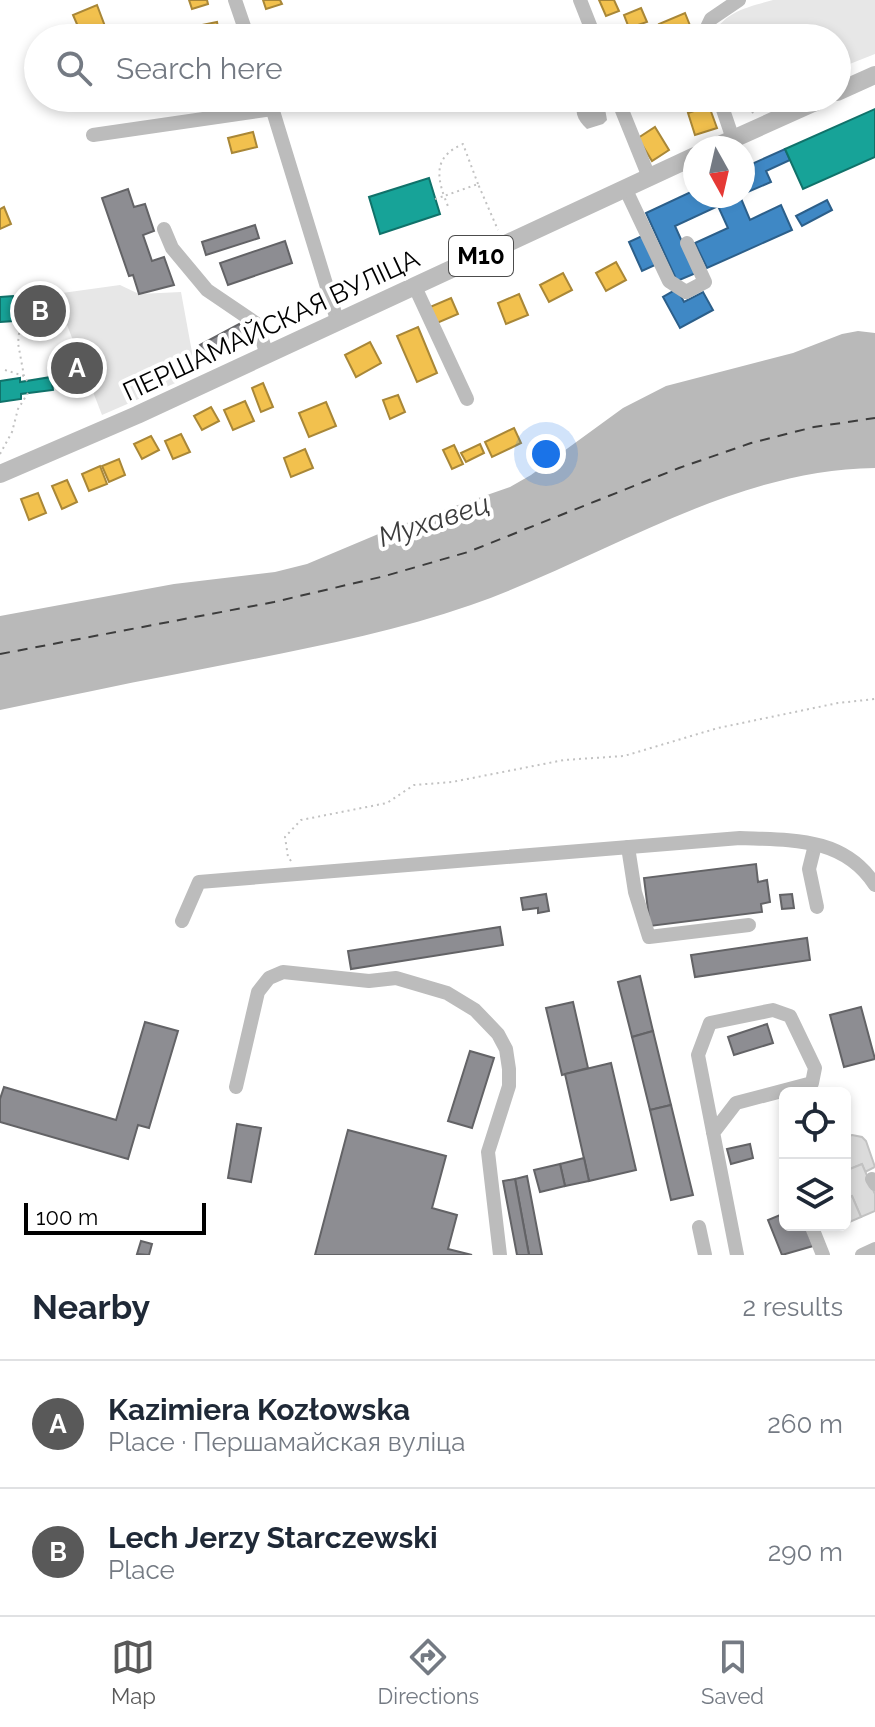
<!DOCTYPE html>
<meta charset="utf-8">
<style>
:root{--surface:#fff;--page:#f6f6f7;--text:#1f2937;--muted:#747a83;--line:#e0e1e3;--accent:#595959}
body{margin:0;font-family:Raleway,sans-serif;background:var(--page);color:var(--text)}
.controls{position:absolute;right:24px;bottom:24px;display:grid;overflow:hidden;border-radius:12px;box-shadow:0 4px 12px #0003}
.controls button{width:72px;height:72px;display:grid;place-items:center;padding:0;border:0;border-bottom:2px solid var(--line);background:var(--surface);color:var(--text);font:40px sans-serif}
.compass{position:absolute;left:683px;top:136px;width:72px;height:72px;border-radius:50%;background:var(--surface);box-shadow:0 4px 12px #0003;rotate:172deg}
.scale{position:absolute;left:24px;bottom:20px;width:182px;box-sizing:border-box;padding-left:8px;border:4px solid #000;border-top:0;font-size:22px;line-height:28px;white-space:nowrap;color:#000;-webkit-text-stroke:6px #fff;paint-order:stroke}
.you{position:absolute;left:546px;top:454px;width:28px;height:28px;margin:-20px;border:6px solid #fff;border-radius:50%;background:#1a73e8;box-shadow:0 0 0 12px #1a73e833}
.badge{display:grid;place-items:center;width:52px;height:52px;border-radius:50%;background:var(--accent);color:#fff;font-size:26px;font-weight:700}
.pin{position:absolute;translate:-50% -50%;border:4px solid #fff;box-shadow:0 2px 8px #0006}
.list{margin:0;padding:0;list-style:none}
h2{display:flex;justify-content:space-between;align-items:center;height:104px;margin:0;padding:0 32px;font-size:34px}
h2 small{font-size:26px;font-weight:400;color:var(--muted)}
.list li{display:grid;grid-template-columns:52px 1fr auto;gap:24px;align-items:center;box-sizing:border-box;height:128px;padding:0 32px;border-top:2px solid var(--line)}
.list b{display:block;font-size:30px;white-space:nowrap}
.list p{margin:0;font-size:26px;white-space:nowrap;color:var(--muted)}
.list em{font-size:26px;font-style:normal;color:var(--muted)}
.icon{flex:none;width:44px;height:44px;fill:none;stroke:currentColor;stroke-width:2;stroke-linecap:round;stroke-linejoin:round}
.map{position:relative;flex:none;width:875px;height:1255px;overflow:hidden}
.search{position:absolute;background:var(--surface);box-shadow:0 4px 12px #0003;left:24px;right:24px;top:24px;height:88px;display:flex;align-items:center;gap:20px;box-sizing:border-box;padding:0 28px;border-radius:44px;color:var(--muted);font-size:30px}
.sheet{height:360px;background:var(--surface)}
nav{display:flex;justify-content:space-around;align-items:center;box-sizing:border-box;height:112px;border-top:2px solid var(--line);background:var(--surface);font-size:22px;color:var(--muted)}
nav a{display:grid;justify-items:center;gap:4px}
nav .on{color:var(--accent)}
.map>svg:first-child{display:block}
.green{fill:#e7e7e7}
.water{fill:#b9b9b9}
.homes{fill:#f2c14e;stroke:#a98737;stroke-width:2}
.schools{fill:#3f88c5;stroke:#2c5f8a;stroke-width:2}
.public{fill:#17a398;stroke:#10726a;stroke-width:2}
.industry{fill:#8d8d92;stroke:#636366;stroke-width:2}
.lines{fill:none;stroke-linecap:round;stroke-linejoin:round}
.ferry{stroke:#3c3c3c;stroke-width:2;stroke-dasharray:10 8;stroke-linecap:butt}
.building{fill:#dbdbdb;stroke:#c2c2c2;stroke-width:2}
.path{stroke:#c2c2c2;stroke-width:2;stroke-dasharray:2 4;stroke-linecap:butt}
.minor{stroke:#bcbcbc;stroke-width:14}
.major{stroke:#bcbcbc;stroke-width:18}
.labels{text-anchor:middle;stroke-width:8;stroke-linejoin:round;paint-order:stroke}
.shield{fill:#fff;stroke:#4c4c4c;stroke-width:2}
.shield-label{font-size:24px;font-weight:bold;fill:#000}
.street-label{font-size:26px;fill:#000;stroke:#fff}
.water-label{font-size:28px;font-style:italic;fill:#3c3c3c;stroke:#fff}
</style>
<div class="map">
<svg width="875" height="1255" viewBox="0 0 875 1255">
<rect width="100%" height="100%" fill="#fff"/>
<g class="green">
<path d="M773,0h102v54l-38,15v-31h-126c12,-26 36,-31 62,-38z"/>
<polygon points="120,285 139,294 181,292 196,374 102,415 55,294"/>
</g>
<g class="water">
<path d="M580,98h19l5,5 3,17 -4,4 -16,5c-10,-9 -14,-19 -7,-31z"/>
<path d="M858,331l17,2v135c-146,2 -270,90 -404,137 -95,33 -195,49 -294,69 -59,11 -118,24 -177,36v-94l174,-32 101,-12 32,-8 88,-37 115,-40 21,-12 92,-67 43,-22 127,-33 49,-19z"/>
</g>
<g class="homes">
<polygon points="189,0 207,0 208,4 192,9"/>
<polygon points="263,0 280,0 282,4 266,9"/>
<polygon points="599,0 614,0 619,11 606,16"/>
<polygon points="97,5 106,29 83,38 73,15"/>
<polygon points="641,8 647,22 629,28 624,15"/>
<polygon points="685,13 695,38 665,38 659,24"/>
<polygon points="217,22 220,38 199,38 197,26"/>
<polygon points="98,98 127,98 128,100 101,108"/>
<polygon points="709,106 717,128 695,135 688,113"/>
<polygon points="655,127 669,150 652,161 638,138"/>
<polygon points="253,132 257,147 232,153 228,138"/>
<polygon points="4,207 11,224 0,229 0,209"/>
<polygon points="616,262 626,280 606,291 596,273"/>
<polygon points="563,273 572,290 549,302 540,285"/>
<polygon points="519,294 528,315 506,324 498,303"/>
<polygon points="451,298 458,314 437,323 430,307"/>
<polygon points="418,327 437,373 417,382 397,336"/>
<polygon points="370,342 381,363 356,377 345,355"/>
<polygon points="263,383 273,407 261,412 252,388"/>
<polygon points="398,395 405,412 390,419 383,400"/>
<polygon points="245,401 254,421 233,430 224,410"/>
<polygon points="326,402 336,426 309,437 299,413"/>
<polygon points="211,407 219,421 202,430 194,416"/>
<polygon points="514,428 521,443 492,457 485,442"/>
<polygon points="181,434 190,452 173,459 165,441"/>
<polygon points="151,436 159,450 142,459 134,444"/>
<polygon points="480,444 484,453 466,462 461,453"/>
<polygon points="454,445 463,464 452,469 443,450"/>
<polygon points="305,449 313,468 291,477 284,458"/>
<polygon points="119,459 125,475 109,482 102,466"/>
<polygon points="100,466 107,484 89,491 82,474"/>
<polygon points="67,480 77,502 62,509 52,486"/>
<polygon points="38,493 46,513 29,520 21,499"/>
</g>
<g class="schools">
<polygon points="785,149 790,160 766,171 771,182 743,194 743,168"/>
<polygon points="695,190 695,196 740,196 750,220 781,205 792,230 707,268 695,243 728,228 718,206 675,226 696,273 677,281 646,213"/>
<polygon points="827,200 832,210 802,226 796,216"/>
<polygon points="642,236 655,265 642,271 629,242"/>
<polygon points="677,289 684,302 703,292 713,310 680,328 663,297"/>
</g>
<g class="public">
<polygon points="875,109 875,157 803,189 785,149"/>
<polygon points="429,178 440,214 380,234 369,197"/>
<rect x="35" y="290" width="17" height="9"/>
<polygon points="19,294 30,294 30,307 20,307"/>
<polygon points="13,296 14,321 0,322 0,297"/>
<polygon points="51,377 53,390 21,394 21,399 0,402 0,381 20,378 20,382"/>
</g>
<g class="industry">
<polygon points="128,189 134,207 145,204 154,231 143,235 152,261 164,257 174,285 139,294 133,275 129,276 102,198"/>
<polygon points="255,225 259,238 206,255 202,242"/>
<polygon points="285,241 292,263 228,285 220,263"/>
<polygon points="239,324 248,339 208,360 200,345"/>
<polygon points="756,864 758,882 767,880 770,902 761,904 762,912 650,926 644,878"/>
<polygon points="546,894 549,911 538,913 538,908 523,910 521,898"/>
<polygon points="792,894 794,908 782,909 780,895"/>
<polygon points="500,927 503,945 351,969 348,951"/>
<polygon points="807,938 810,960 695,977 691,955"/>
<polygon points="640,976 653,1031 632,1037 618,982"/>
<polygon points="573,1002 588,1068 562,1075 546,1008"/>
<polygon points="861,1007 875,1059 844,1067 830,1015"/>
<polygon points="145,1022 178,1031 149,1128 138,1125 128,1159 0,1122 0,1099 4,1087 116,1120"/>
<polygon points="767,1024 773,1043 734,1055 728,1037"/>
<polygon points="653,1031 671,1105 650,1110 632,1037"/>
<polygon points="470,1051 494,1058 472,1128 448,1121"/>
<polygon points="611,1063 636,1170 589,1181 565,1074"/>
<polygon points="671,1105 693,1195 671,1200 650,1110"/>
<polygon points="237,1124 261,1128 251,1182 228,1178"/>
<polygon points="348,1130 446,1156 432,1208 457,1215 448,1249 472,1255 315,1255"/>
<polygon points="750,1144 753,1158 731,1164 727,1149"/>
<polygon points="584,1158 589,1181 565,1186 560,1164"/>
<polygon points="560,1164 565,1186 540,1192 534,1170"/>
<polygon points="527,1176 542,1255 529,1255 515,1179"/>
<polygon points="515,1179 529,1255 517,1255 503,1181"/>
<polygon points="785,1213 785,1225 805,1225 813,1246 782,1255 768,1220"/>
<polygon points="141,1241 152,1244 149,1255 137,1254"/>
</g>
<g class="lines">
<polyline class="ferry" points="0,654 274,602 385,576 468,552 679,468 751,443 814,427 875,418"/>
</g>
<g class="building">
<polygon points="852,1135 862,1137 866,1141 875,1167 865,1172 862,1164 845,1171 845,1137"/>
<polygon points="862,1164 875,1194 875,1211 861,1217 852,1196 850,1197 845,1187 845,1171"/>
<polygon points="852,1196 861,1217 845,1224 845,1199"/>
</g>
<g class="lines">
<g class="path">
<polyline points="752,113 757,107 779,98"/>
<path d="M478,184l-15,-40c-25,11 -28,26 -19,52l34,-12 20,46"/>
<polyline points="435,199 444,196 449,209"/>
<polyline points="21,315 18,343 24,376"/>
<polyline points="5,370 24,376 27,381"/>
<polyline points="0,454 12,432 18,409 28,393"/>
<polyline points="291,861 288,857 285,837 301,820 387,803 414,785 452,782 564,760 624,756 718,728 838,703 875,699"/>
</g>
<g class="minor">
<polyline points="235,0 248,38"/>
<polyline points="580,0 595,38"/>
<polyline points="702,38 711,19 739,0"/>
<polyline points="269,98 338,323"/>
<polyline points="617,98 649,177"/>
<polyline points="719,98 733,139"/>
<polyline points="93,135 272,109"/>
<polyline points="625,188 669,281 686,292 705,282 687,243"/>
<polyline points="164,229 172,248 207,290 257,324 267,355"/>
<polyline points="415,287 467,399"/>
<polyline points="815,845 809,869 817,907"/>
<polyline points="628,847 635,892 649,937 749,925"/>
<path d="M182,921l17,-39 541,-44c52,2 104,-1 135,47"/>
<polyline points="236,1087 258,992 269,978 283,972 369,981 396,978 447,993 475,1010 498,1034 506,1049 509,1069 509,1086 488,1152 500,1255"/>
<polyline points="713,1133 736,1103 812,1083 815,1068 790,1016 773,1010 710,1023 698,1055 737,1255"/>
<polyline points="872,1179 875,1184"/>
<polyline points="811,1225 823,1255"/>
<polyline points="699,1227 705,1255"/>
<polyline points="862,1255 875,1249"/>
</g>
<g class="major">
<polyline points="837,92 875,75"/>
<polyline points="713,148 824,98"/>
<polyline points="0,474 137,415 695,156"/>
</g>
</g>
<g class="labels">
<rect class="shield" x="449" y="236" width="64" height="40" rx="6"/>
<g class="shield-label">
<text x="481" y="264">М10</text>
</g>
<g class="street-label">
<text transform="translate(271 325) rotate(-25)" y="9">ПЕРШАМАЙСКАЯ ВУЛІЦА</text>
</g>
<g class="water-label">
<text transform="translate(434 520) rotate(-18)" y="10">Мухавец</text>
</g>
</g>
</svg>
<div class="controls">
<button><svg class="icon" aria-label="locate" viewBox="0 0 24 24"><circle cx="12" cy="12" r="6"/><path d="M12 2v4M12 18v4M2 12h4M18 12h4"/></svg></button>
<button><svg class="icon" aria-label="layers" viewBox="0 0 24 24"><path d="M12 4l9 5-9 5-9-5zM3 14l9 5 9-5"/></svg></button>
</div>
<svg class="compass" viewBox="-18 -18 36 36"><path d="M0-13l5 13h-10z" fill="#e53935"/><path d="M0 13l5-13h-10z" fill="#747a83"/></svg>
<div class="scale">100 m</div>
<div class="you"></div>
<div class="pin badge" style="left:77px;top:368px">A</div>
<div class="pin badge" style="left:40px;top:311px">B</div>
<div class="search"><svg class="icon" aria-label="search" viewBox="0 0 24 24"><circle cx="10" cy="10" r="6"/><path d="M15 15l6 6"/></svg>Search here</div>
</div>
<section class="sheet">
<h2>Nearby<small>2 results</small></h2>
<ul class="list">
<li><span class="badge">A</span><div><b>Kazimiera Kozłowska</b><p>Place · Першамайская вуліца</p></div><em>260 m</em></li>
<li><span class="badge">B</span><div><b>Lech Jerzy Starczewski</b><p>Place</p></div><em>290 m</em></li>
</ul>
</section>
<nav>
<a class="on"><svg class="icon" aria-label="map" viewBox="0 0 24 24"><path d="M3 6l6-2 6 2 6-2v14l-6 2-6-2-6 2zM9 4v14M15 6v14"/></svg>Map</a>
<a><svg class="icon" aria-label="directions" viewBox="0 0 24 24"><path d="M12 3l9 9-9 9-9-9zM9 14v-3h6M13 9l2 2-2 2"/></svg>Directions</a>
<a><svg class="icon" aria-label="saved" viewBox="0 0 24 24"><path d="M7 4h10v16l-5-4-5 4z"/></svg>Saved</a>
</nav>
